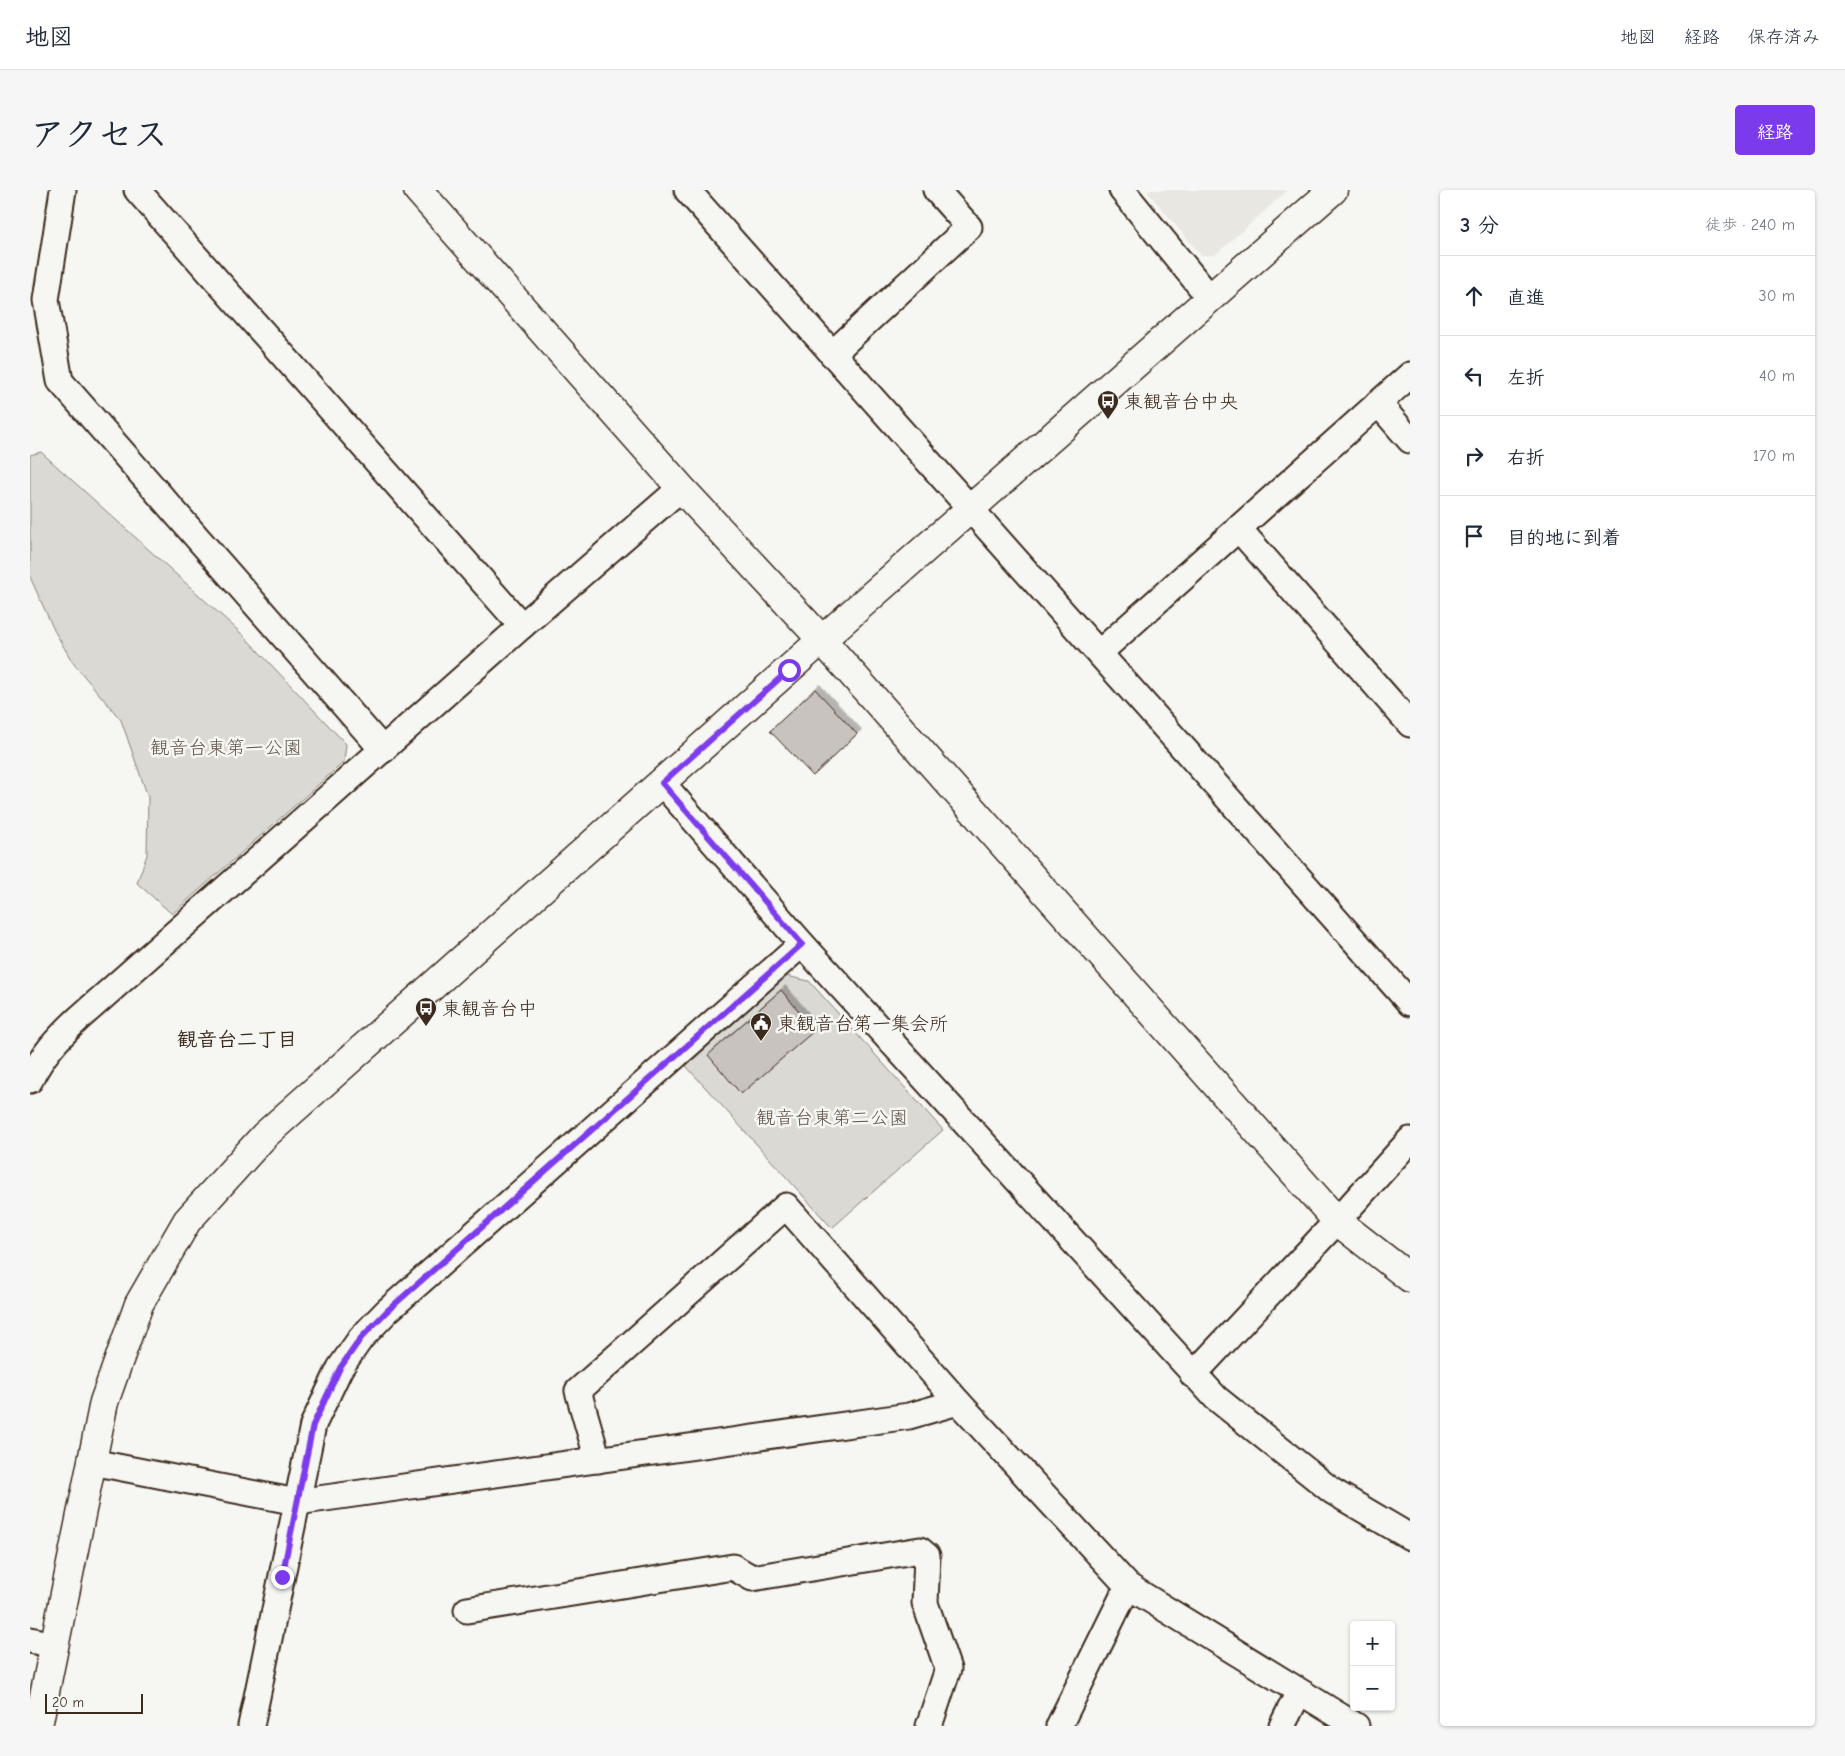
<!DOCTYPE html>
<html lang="ja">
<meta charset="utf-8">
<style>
:root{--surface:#fff;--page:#f6f6f7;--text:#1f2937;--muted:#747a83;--line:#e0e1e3;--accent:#7c3aed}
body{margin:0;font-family:"Comic Neue","Klee One",sans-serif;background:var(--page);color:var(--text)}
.controls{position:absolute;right:15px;bottom:15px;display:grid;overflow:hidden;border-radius:5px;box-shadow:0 1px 4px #0004}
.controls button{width:45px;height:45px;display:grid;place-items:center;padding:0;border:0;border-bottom:1px solid var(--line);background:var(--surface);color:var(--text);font:25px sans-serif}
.scale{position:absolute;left:15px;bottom:12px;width:98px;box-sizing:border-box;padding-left:5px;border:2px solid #3b2a1e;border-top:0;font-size:14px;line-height:18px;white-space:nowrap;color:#3b2a1e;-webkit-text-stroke:4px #f6f6f2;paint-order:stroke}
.stop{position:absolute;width:15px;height:15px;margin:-11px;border:4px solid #7c3aed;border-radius:50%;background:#fff}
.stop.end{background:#7c3aed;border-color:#fff;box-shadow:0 1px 5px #0008}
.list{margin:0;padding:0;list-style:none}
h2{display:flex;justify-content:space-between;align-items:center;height:65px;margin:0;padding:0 20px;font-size:21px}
h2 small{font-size:16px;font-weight:400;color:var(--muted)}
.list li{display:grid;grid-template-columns:32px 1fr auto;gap:15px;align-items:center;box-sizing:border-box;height:80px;padding:0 20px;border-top:1px solid var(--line)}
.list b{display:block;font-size:19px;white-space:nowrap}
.list em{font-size:16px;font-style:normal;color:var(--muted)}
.icon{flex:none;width:28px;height:28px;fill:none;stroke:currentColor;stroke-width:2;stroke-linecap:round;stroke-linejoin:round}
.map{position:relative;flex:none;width:1380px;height:1536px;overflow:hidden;border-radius:5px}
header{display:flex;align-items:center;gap:30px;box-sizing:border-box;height:70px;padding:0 25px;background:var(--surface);border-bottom:1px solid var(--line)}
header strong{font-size:24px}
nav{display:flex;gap:28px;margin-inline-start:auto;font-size:18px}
.intro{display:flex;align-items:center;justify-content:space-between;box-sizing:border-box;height:120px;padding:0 30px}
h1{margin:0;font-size:35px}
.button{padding:12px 22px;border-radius:5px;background:var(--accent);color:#fff;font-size:18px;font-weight:700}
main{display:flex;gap:30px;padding:0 30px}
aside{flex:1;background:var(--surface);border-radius:5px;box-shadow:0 1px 4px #0004}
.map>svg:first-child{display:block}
.built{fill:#e8e7e2}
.green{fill:#dad9d3;stroke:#8a8278}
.building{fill:#c8c3be;stroke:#3b2a1e;filter:url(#shadow)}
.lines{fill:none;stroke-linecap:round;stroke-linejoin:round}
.street-casing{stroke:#3b2a1e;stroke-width:29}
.secondary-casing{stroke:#3b2a1e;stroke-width:31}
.street{stroke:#f6f6f2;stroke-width:25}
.secondary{stroke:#f6f6f2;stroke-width:28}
.route{stroke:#7c3aed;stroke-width:6}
.labels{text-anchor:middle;stroke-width:5;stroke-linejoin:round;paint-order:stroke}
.poi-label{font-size:19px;fill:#3b2a1e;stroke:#f6f6f2;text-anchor:start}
.park-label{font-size:19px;fill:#63564b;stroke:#f6f6f2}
.neighbourhood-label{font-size:20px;font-weight:bold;fill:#3b2a1e;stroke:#f6f6f2}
</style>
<header>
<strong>地図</strong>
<nav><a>地図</a><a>経路</a><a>保存済み</a></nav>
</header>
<div class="intro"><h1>アクセス</h1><a class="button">経路</a></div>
<main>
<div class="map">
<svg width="1380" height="1536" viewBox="0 0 1380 1536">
<defs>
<filter id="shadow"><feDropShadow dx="4.5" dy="-4.5" stdDeviation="0" flood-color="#0004"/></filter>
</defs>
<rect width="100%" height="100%" fill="#f6f6f2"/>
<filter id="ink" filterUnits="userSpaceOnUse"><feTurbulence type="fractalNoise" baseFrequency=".02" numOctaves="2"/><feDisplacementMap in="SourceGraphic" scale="10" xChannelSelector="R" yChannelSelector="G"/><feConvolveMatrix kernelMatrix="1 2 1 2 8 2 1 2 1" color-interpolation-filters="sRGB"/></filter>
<g filter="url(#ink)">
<polygon class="built" points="1116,0 1258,0 1185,65 1171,65"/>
<g class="green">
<polygon points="11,262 213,445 316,554 314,572 142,724 107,693 117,665 118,607 91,530 43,473 24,440 0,387 0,265"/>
<polygon points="756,786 779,791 913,940 802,1038 656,876"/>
</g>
<g class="building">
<polygon points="785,499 827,544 783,586 740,541"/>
<polygon points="751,800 785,840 711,904 678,865"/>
</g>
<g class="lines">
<g class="street-casing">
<g id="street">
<polyline points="33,0 16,110 30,191 353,560"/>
<polyline points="107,0 492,436"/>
<polyline points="657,0 1380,813"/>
<polyline points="1092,0 1180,108"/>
<polyline points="802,164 939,37 906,0"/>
<polyline points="1348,213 1380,250"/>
<polyline points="1208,338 1380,534"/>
<polyline points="1069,463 1380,185"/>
<polyline points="632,593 772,754 1186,1208 1302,1301 1380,1347"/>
<path d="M0,890c12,-25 28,-42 48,-61l444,-393 159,-138"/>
<polyline points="1163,1185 1307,1031 1380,950"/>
<polyline points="568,1270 548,1201 756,1016 928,1212 1098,1396 1326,1536"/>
<polyline points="62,1272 267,1312 879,1226 928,1212"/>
<polyline points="437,1420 703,1377 722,1388 890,1360 897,1366 895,1413 918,1479 899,1536"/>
<polyline points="0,1450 25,1455"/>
<polyline points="221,1536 283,1235 310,1178 331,1148 357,1121 772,754"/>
<polyline points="1029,1536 1098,1396"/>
<polyline points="1252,1536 1269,1502"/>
</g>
</g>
<g class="secondary-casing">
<g id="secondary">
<polyline points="388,0 651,298 792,450 1307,1031 1380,1088"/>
<polyline points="8,1536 74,1212 109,1114 157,1031 235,945 831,415 1303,0"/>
</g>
</g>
<use href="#street" class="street"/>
<use href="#secondary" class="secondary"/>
</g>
</g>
<g class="lines" filter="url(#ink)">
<polyline class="route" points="252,1387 283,1235 310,1178 331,1148 357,1121 772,754 632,593 759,480"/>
</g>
<defs>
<g id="bus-pin" transform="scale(1.125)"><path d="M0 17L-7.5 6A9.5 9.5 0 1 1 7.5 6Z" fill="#3b2a1e" stroke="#f6f6f2"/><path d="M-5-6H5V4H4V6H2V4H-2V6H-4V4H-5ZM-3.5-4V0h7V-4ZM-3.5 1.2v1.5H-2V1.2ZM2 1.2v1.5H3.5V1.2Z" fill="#fff"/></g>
<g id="civic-pin" transform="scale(1.125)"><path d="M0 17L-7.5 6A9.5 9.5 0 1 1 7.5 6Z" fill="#3b2a1e" stroke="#f6f6f2"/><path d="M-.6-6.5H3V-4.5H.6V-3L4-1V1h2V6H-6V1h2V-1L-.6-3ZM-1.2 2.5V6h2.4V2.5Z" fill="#fff"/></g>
</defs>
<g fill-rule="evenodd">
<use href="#bus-pin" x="1078" y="211"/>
<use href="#bus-pin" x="396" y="818"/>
<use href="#civic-pin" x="731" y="833"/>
</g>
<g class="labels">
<g class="poi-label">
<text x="1094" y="218">東観音台中央</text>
<text x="412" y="825">東観音台中</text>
<text x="747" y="840">東観音台第一集会所</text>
</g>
<g class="park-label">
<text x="196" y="564">観音台東第一公園</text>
<text x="802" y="934">観音台東第二公園</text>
</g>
<g class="neighbourhood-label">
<text x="207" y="856">観音台二丁目</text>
</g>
</g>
</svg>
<div class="controls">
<button>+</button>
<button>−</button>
</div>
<div class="scale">20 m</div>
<div class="stop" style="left:759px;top:480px"></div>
<div class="stop end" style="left:252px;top:1387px"></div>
</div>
<aside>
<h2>3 分<small>徒歩 · 240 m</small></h2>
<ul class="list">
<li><svg class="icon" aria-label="ahead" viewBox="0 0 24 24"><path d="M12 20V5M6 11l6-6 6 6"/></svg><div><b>直進</b></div><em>30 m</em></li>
<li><svg class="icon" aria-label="left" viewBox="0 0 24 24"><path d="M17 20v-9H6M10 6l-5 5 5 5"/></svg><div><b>左折</b></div><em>40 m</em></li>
<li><svg class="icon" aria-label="right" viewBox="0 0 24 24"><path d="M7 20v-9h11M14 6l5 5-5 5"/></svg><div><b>右折</b></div><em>170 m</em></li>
<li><svg class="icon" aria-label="arrive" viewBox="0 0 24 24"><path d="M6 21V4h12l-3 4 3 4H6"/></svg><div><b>目的地に到着</b></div></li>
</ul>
</aside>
</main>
